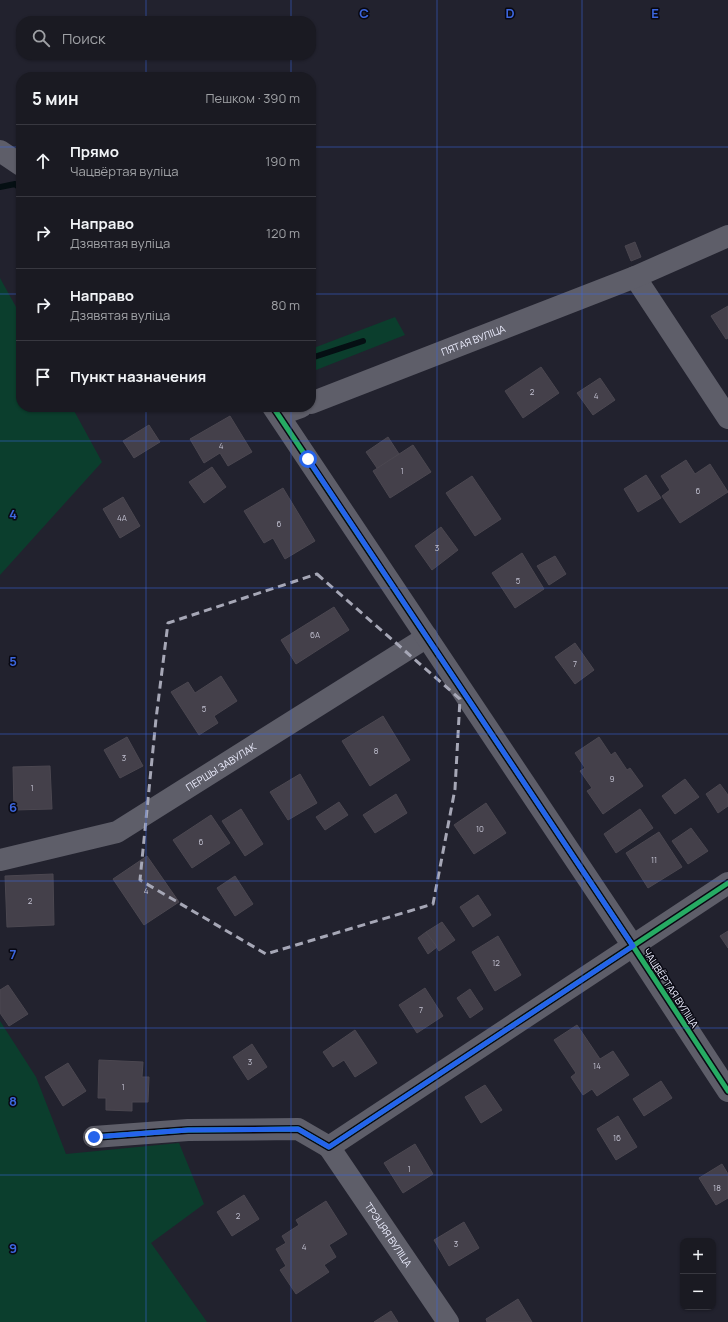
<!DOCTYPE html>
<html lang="ru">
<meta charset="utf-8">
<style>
:root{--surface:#1a1a22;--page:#23232a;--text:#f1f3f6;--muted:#9fa1a5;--line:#383840}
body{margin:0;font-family:Manrope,sans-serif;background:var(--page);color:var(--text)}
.controls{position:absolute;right:12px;bottom:12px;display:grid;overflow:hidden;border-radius:8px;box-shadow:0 1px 3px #0004}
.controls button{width:36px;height:36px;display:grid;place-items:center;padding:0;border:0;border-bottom:1px solid var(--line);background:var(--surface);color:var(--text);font:20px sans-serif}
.stop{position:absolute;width:12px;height:12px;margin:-9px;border:3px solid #2563eb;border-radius:50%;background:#fff}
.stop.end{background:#2563eb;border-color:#fff;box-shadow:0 1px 4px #0008}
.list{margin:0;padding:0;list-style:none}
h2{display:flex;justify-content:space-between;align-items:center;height:52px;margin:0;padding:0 16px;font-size:17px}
h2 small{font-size:13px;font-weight:400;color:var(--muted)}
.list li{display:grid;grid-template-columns:26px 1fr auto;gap:12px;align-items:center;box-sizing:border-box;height:72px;padding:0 16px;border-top:1px solid var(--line)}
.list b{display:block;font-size:15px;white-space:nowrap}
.list p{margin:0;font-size:13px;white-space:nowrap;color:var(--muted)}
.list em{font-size:13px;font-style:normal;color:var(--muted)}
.icon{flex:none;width:22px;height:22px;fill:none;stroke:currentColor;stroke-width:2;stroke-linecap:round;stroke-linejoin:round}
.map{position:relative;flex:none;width:728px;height:1322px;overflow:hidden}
.search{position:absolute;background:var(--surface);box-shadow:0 1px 3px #0004;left:16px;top:16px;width:300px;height:44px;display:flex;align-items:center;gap:10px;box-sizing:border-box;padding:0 14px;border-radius:16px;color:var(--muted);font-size:15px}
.panel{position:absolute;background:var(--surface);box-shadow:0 1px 3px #0004;left:16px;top:72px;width:300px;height:340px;border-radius:16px}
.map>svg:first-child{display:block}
.green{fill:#0b3e2d}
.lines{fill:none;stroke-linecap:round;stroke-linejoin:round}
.stream{stroke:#050f13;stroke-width:6}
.building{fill:#44404a;stroke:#4b4750}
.minor{stroke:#5e5e69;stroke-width:22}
.tertiary{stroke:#5e5e69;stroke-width:22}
.cycleway-casing{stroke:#080812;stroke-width:8}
.cycleway{stroke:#26ab63;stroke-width:5}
.route{stroke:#2563eb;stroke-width:5}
.marked{fill:none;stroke:#a6a7b6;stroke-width:3;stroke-dasharray:8 5;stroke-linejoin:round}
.grid{fill:none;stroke:#3c66de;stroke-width:1;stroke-opacity:0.55}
.labels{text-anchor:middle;stroke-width:3;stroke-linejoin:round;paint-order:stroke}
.number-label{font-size:8px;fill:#c3c2d2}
.street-label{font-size:10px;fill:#edeeff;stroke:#080812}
.grid-label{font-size:13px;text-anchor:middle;font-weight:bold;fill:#3c66de;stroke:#080812;stroke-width:3;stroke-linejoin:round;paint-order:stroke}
</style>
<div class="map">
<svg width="728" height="1322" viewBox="0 0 728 1322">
<rect width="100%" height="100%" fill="#22222e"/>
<g class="green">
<polygon points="0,278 21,316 21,407 72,407 102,462 0,575"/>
<polygon points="395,317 405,335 311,372 311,349"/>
<polygon points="0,1021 36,1077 66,1154 179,1143 204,1204 151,1243 207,1322 0,1322"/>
</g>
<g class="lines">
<g class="stream">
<polyline points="0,187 15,184 21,189"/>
<polyline points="311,358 363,341"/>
</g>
</g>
<g class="building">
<polygon points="635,242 641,257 631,261 625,246"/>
<polygon points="728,306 728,338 726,339 711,316"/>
<polygon points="541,367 559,393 523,418 505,391"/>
<polygon points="600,378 615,400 593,415 577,393"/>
<polygon points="230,416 252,452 228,466 220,453 204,463 190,439"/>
<polygon points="149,425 160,442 134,458 123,441"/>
<polygon points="388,437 399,454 377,468 366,452"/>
<polygon points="413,445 431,472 390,498 373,471"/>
<polygon points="686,460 695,474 710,464 728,492 680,523 662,496 670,490 661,476"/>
<polygon points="212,467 226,487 204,503 189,482"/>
<polygon points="646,475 661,498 638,512 624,489"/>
<polygon points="472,476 501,519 475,536 446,493"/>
<polygon points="283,488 315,541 285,559 273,538 264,543 244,511"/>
<polygon points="123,497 140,526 120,538 103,509"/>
<polygon points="441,527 458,550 432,570 415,546"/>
<polygon points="522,553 544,589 515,608 492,573"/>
<polygon points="555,556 566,574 549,585 537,566"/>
<polygon points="334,607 349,630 296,664 281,640"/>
<polygon points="575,643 594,670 575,684 555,657"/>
<polygon points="221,676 237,701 214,716 218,723 199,735 171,692 188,682 195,693"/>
<polygon points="383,716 410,760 370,786 342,741"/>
<polygon points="127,737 143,766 120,778 104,750"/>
<polygon points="599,737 611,755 615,752 627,770 630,768 643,786 603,814 587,791 592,788 580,771 585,768 575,753"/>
<polygon points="50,766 52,809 14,810 13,767"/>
<polygon points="300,774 317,803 288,820 270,792"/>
<polygon points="685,779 699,797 675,814 662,796"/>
<polygon points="720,784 728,795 728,806 718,813 706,794"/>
<polygon points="396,794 407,813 375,833 363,815"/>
<polygon points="339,802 348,815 325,830 316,817"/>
<polygon points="486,803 506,833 474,854 454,825"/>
<polygon points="241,809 263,844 245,856 222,821"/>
<polygon points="640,809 653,828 616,853 604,834"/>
<polygon points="211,815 230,843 192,868 173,840"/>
<polygon points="691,828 708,851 688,864 672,841"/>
<polygon points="659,832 682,867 648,888 626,853"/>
<polygon points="147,856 179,902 144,925 113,879"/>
<polygon points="53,874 54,925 7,927 5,876"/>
<polygon points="235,876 253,904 235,916 217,888"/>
<polygon points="478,895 491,915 473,927 460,907"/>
<polygon points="442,922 455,940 439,951 426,932"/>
<polygon points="728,931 728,948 720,936"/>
<polygon points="426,932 437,947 428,954 418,938"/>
<polygon points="498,936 521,975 495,991 472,952"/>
<polygon points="8,985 28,1014 9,1026 0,1013 0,990"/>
<polygon points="425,988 443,1016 417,1033 399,1005"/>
<polygon points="470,989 483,1009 470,1018 457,998"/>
<polygon points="577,1025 600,1059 613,1051 629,1075 597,1096 592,1089 583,1095 571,1077 576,1073 554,1040"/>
<polygon points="355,1030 377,1063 355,1077 344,1060 333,1067 323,1052"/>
<polygon points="252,1044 267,1067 248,1080 233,1057"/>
<polygon points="99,1060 143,1062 142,1077 149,1077 148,1102 132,1102 132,1111 106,1110 106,1098 98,1098"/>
<polygon points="68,1063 86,1091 63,1106 45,1077"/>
<polygon points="661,1081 672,1098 644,1116 633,1099"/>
<polygon points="485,1085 502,1110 481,1123 465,1097"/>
<polygon points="618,1116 637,1147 616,1160 597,1129"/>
<polygon points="415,1144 433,1174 403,1193 384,1163"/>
<polygon points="722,1164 728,1174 728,1198 716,1205 699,1178"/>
<polygon points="244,1195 259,1219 232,1236 217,1212"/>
<polygon points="326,1201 347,1234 329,1245 336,1257 324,1265 329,1272 296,1294 280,1270 286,1266 276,1249 286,1243 282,1236 299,1225 296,1220"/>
<polygon points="464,1222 479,1248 449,1266 434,1240"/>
<polygon points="518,1299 532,1322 487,1322 486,1319"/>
<polygon points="391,1311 398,1322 374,1322"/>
</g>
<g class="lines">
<g class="minor">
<polyline points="635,277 728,418"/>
<path id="s1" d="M311,403l324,-126 93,-41"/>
<polyline points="279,415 301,407"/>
<path id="s2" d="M0,860l117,-28 310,-195"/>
<polyline points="94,1137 188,1130 298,1129 329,1147 728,883"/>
<path id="s3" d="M329,1147l119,175"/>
</g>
<g class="tertiary">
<polyline points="0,151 21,165"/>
<polyline points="273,407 633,946 728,1091"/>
</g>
<g class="cycleway-casing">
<g id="cycleway">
<polyline points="273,407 633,946 728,1091"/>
<polyline points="94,1137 188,1130 298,1129 329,1147 728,883"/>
</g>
</g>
<use href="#cycleway" class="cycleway"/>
</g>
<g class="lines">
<polyline class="route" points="94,1137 188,1130 298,1129 329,1147 633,946 308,459"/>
</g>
<path class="marked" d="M317,574l143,125 -5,90 -22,115 -167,50 -126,-74 16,-161 12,-96z"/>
<path class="grid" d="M146,0v21M291,0v21M437,0v1322M582,0v1322M146,55v22M291,55v22M0,147h21M311,147h417M0,294h21M311,294h417M146,407v915M291,407v915M0,441h728M0,588h728M0,734h728M0,881h728M0,1028h728M0,1175h728"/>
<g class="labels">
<g class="number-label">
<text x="532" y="395">2</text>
<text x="596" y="399">4</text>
<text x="221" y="449">4</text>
<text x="402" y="474">1</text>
<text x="698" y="494">6</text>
<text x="122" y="521">4А</text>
<text x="279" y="527">6</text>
<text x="437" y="551">3</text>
<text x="518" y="584">5</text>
<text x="315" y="638">6А</text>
<text x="575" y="667">7</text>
<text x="204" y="712">5</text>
<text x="376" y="754">8</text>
<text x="124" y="761">3</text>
<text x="612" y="782">9</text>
<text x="32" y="791">1</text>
<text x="480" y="832">10</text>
<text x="201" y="845">6</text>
<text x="654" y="863">11</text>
<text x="146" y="894">4</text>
<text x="30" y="904">2</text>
<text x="496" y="966">12</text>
<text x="421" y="1013">7</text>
<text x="250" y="1065">3</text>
<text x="597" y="1069">14</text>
<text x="123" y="1090">1</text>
<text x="617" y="1141">16</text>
<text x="409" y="1172">1</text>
<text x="717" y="1191">18</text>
<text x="238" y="1219">2</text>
<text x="456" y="1247">3</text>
<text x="304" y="1250">4</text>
</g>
<g class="street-label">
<text dy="4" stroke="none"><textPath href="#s1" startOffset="174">ПЯТАЯ ВУЛІЦА</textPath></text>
<text dy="4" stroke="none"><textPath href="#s2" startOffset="243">ПЕРШЫ ЗАВУЛАК</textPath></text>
<text transform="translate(671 988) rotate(57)" y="4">ЧАЦВЁРТАЯ ВУЛІЦА</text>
<text dy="4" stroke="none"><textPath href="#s3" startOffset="106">ТРЭЦЯЯ ВУЛІЦА</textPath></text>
</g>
</g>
<g class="grid-label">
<text x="364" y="18">C</text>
<text x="510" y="18">D</text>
<text x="655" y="18">E</text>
<text x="13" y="519">4</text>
<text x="13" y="666">5</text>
<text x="13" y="812">6</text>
<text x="13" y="959">7</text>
<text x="13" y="1106">8</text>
<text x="13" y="1253">9</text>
</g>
</svg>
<div class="controls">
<button>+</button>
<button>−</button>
</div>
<div class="stop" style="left:308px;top:459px"></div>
<div class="stop end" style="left:94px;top:1137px"></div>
<div class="search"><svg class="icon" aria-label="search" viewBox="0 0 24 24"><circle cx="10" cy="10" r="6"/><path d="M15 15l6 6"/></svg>Поиск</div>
<section class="panel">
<h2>5 мин<small>Пешком · 390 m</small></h2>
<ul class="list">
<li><svg class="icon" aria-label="ahead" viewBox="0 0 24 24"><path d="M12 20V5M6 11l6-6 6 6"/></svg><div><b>Прямо</b><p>Чацвёртая вуліца</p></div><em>190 m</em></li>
<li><svg class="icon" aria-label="right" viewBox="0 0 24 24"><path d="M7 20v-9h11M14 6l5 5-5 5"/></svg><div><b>Направо</b><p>Дзявятая вуліца</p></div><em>120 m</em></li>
<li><svg class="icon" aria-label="right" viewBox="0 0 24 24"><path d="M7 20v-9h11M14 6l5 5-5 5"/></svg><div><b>Направо</b><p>Дзявятая вуліца</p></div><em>80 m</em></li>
<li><svg class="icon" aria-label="arrive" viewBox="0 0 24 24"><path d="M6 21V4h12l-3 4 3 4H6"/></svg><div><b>Пункт назначения</b></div></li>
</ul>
</section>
</div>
